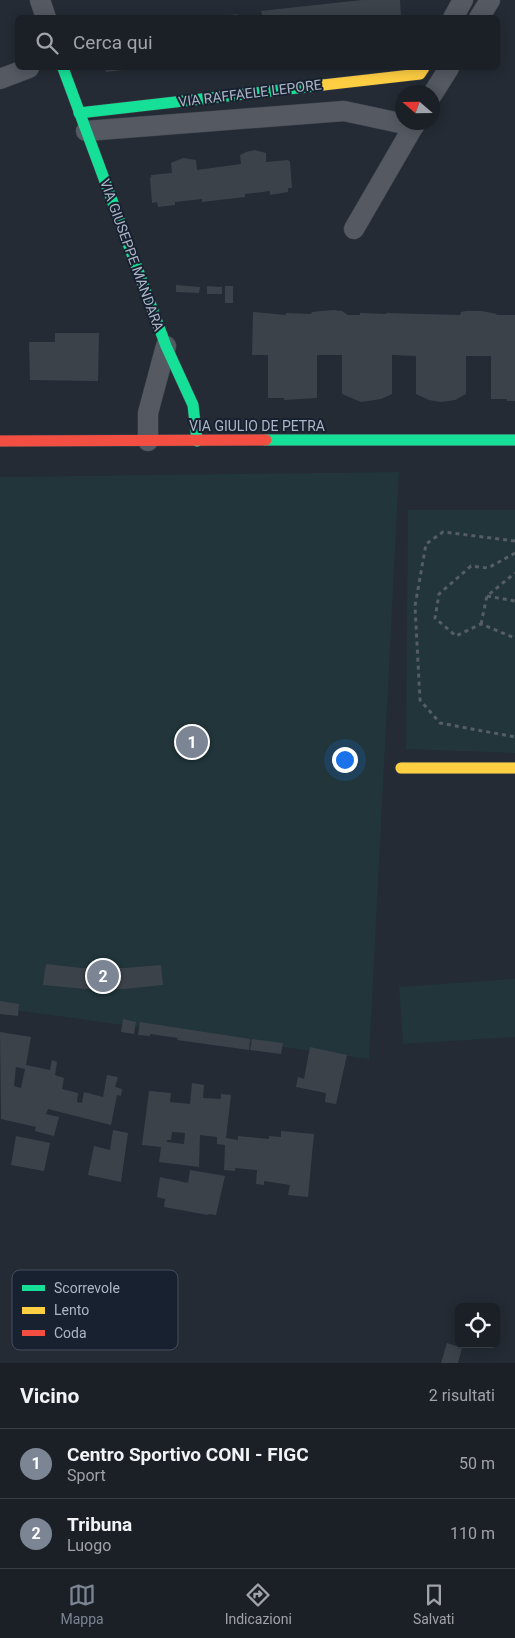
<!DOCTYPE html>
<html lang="it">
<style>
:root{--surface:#1b2027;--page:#282d33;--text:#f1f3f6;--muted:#a0a3a7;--line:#393e44;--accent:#7c8594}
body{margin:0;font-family:Roboto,sans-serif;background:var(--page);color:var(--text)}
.controls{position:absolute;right:15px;bottom:15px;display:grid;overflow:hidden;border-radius:8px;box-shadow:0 2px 12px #0003}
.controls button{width:45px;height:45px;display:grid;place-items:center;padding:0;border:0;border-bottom:1px solid var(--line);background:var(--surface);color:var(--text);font:25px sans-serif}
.compass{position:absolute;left:395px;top:85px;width:45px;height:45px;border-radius:50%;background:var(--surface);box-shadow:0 2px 12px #0003;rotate:290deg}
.you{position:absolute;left:344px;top:759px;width:18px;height:18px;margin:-12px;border:4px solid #fff;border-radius:50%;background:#1a73e8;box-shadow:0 0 0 8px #1a73e833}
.badge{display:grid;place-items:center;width:32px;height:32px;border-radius:50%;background:var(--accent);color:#fff;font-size:16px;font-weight:700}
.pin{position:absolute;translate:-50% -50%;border:2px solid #fff;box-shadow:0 1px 5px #0006}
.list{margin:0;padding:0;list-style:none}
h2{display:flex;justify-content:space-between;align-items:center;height:65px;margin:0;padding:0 20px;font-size:21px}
h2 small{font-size:16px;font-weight:400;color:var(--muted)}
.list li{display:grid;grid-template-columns:32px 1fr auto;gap:15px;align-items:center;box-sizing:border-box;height:70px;padding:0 20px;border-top:1px solid var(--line)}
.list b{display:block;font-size:19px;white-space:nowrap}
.list p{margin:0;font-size:16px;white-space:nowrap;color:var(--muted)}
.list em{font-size:16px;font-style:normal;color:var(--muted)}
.icon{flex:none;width:28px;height:28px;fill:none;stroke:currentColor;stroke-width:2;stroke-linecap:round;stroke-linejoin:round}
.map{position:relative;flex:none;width:515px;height:1363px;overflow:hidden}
.search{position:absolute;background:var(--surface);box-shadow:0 2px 12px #0003;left:15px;right:15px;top:15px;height:55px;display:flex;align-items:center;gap:12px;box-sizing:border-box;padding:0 18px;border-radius:8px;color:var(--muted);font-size:19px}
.sheet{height:205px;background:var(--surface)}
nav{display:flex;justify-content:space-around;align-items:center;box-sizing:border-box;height:70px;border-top:1px solid var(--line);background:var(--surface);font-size:14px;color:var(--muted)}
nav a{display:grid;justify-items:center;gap:2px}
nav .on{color:var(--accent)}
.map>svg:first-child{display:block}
.green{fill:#21353a}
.building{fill:#3c424a;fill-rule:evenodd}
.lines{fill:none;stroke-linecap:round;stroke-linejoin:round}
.street-casing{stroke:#41454c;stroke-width:21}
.fast-casing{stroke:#41454c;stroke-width:12}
.slow-casing{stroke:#41454c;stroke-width:12}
.jam-casing{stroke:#41454c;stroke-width:12}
.path{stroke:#565d64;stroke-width:3;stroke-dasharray:4 4;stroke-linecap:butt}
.street{stroke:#545962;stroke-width:20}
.fast{stroke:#16e098;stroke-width:11}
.slow{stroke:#ffcf43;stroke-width:11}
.jam{stroke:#f24e42;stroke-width:11}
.labels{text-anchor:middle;stroke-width:4;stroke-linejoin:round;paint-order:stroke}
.street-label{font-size:14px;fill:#acb6c7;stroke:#18212f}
.key{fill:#18212f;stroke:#444e5d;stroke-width:1}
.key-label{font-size:14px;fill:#acb6c7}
</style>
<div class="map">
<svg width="515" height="1363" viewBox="0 0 515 1363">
<rect width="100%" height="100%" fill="#242b34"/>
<g class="green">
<polygon points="399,472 369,1059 0,1008 0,477"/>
<polygon points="408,510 515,510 515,753 406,749"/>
<polygon points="515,979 515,1037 403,1044 399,987"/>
</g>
<g class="building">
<polygon points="362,0 400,0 401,18 255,18 255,16 262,15 261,11"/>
<polygon points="238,14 238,18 219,18 219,16"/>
<polygon points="105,68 131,68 131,69 106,72"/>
<polygon points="255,150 266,153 266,162 288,160 290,162 292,188 288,188 288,192 270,195 270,191 245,194 245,197 202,202 202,199 175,202 175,205 158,207 157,202 152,203 150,178 151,178 151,175 172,173 171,163 173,162 183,158 196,160 197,170 241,164 240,155 246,152"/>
<polygon points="176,285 200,287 199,293 176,292"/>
<polygon points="207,286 222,287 222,294 207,294"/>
<rect x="225" y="286" width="8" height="17"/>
<polygon points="334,310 342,311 348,315 360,315 360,313 386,314 386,313 460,315 461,312 466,311 482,311 497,314 496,315 515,315 515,401 507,401 507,399 491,399 491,356 466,356 466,394 455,400 441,402 429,400 416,394 416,356 392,355 392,394 381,399 361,402 342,394 342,355 317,355 317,398 284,400 284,398 268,398 268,355 252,355 253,312 286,315 286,313 311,314 312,312 321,311"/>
<polygon points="55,333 99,333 98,381 30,380 29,342 55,342"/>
<polygon points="46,964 82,968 125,968 161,965 163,985 124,989 85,989 43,985"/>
<polygon points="0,1001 19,1004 18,1016 0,1014"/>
<polygon points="123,1019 136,1022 134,1034 121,1032"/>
<polygon points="140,1022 250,1039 249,1050 177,1040 178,1038 150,1034 150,1036 138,1035"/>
<path d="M0,1032l31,5 -5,28 24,5 2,-10 5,2 -2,13 9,3 -2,11 16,4 -1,9 5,1 2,-11 19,5 4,-22 11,2 -3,10 7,2 -1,7 -4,-1 -6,30 -63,-16 -2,5 13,3 -5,19 -19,-5 1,-4 -35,-8zM16,1067l9,2 -4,19 -7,-2z"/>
<polygon points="252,1039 283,1043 281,1054 250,1050"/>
<polygon points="310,1047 347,1055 336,1104 325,1102 326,1093 296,1087 298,1077 304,1079"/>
<path d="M192,1083l12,2 -1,13 18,1v-5l10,1 -5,43 12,2v-4l31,3v-3l12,1v-6l33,3 -6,63 -20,-2 2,-10 -26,-4v4l-8,-1 1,-14 -22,-2v3l-11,-1 1,-25 -8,-1v-7l-17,-2 -1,32 -40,-5 2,-15 -19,-2 7,-54 22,2 -1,9 20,2zM172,1132l13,1 -1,11 -17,-2v-2h4z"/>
<polygon points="113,1130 128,1133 121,1182 88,1175 94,1146 110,1150"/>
<polygon points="16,1136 50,1143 44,1171 11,1165"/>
<polygon points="190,1170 225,1176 216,1215 209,1214 208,1215 164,1207 165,1199 157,1197 160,1177 188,1183"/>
<polygon points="447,1343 462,1348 458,1363 441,1363"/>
</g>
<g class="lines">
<g class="street-casing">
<g id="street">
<polyline points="40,0 46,18"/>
<polyline points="453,18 463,0"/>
<polyline points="479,18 490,0"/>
<polyline points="0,79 29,68"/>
<polyline points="432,95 449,68"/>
<polyline points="86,131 344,111 414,126"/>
<polyline points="354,229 416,122"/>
<polyline points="148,441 148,413 166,346"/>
</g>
</g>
<g class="fast-casing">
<g id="fast">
<polyline points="63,68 166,346 193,405 197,441"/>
<polyline points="79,113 323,85"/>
<polyline points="266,440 515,440"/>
</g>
</g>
<g class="slow-casing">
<g id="slow">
<polyline points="323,85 420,74 424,68"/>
<polyline points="401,768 515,768"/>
</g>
</g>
<g class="jam-casing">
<polyline id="jam" points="0,441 266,440"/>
</g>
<g class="path">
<polyline points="515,541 443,532 426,544 415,606 420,700 440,723 515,737"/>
<polyline points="515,553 488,568 471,566 439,594 435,618 456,636 481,624 515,638"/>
<polyline points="487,596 515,601"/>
<polyline points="481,624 487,596 515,573"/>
</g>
<use href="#street" class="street"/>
<use href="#fast" class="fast"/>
<use href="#slow" class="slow"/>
<use href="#jam" class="jam"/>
</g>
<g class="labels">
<g class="street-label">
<text transform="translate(250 93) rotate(-7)" y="5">VIA RAFFAELE LEPORE</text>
<text transform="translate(132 255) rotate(70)" y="5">VIA GIUSEPPE MANDARA</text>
<text x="257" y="431">VIA GIULIO DE PETRA</text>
</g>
</g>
<rect x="12" y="1270" width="166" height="80" rx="8" class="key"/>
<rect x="22" y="1285" width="23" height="6" fill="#16e098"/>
<rect x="22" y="1307" width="23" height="7" fill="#ffcf43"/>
<rect x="22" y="1330" width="23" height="6" fill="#f24e42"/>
<g class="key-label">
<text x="54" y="1293">Scorrevole</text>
<text x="54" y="1315">Lento</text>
<text x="54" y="1338">Coda</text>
</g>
</svg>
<div class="controls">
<button><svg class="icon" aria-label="locate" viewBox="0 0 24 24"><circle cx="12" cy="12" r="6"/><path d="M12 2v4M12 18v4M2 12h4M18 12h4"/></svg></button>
</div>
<svg class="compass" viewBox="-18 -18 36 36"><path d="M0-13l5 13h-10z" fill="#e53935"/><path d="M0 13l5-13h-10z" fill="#a0a3a7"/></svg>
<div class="you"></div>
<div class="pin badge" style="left:192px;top:742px">1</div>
<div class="pin badge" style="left:103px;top:976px">2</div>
<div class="search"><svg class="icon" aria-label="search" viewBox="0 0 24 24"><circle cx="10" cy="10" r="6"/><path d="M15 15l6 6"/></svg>Cerca qui</div>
</div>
<section class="sheet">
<h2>Vicino<small>2 risultati</small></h2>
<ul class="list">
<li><span class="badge">1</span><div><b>Centro Sportivo CONI - FIGC</b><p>Sport</p></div><em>50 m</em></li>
<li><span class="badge">2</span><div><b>Tribuna</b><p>Luogo</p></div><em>110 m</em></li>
</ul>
</section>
<nav>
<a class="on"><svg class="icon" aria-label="map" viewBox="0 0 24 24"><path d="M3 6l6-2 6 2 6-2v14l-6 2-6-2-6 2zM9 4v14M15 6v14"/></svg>Mappa</a>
<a><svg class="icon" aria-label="directions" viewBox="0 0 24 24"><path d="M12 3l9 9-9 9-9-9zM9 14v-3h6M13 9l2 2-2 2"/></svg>Indicazioni</a>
<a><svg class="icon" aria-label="saved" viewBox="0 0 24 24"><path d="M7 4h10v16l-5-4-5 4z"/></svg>Salvati</a>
</nav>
